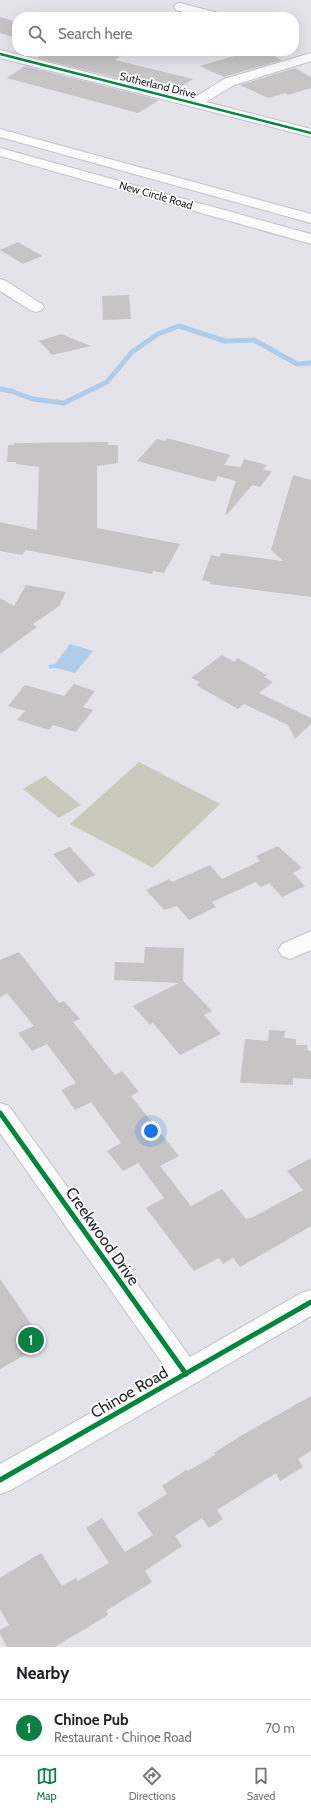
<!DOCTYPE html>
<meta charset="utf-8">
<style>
:root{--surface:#fff;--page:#f6f6f6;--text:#202124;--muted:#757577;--line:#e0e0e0;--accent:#0b8043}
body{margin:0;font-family:Cabin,sans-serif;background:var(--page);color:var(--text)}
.you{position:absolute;left:151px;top:1131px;width:14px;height:14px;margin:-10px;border:3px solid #fff;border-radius:50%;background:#1a73e8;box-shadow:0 0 0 6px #1a73e833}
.badge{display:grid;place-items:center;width:26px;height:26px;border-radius:50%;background:var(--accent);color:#fff;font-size:13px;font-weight:700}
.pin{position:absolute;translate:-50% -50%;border:2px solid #fff;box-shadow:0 1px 4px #0006}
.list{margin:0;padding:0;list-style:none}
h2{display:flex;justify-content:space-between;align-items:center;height:52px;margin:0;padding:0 16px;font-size:17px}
h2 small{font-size:13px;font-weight:400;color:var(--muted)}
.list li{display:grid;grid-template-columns:26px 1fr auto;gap:12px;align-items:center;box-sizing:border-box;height:56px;padding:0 16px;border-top:1px solid var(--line)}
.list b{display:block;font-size:15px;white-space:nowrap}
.list p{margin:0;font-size:13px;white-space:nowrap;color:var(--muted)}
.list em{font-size:13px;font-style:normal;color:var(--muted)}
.icon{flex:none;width:22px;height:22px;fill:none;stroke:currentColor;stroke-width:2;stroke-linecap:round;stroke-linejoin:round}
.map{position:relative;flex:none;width:311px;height:1647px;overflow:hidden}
.search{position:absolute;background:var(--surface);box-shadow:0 4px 16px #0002;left:12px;right:12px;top:12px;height:44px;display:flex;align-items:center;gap:10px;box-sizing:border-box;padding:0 14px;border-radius:16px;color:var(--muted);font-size:15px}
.sheet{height:108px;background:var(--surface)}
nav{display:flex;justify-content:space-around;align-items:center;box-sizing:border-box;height:56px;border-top:1px solid var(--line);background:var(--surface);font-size:11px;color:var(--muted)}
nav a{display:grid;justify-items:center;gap:2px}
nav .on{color:var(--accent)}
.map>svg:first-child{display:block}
.green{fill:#c9cabb}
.water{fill:#afcdeb}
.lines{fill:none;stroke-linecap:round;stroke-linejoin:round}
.stream{stroke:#afcdeb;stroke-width:5}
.building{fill:#c7c4c6}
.minor-casing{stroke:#c1c1c6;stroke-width:2}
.highway-casing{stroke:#c1c1c6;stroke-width:2}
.minor{fill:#fbfbfc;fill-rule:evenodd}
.highway{fill:#fbfbfc;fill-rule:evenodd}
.cycleway-far1-casing{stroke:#fff;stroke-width:4}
.cycleway-casing{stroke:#fff;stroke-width:8}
.cycleway-far1{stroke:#00873e;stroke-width:2.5}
.cycleway{stroke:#00873e;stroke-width:5}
.labels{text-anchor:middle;stroke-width:3.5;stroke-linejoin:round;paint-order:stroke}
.far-street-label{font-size:11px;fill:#28282c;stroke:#fff}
.near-street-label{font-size:16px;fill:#28282c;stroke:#fff}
</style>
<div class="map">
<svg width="311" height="1647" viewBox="0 0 311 1647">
<rect width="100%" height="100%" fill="#e3e3e9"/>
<g class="green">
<polygon points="139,762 220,804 153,868 70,824"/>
<polygon points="45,776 81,805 59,818 23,789"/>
</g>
<polygon class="water" points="70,644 93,651 75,673 56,668 50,669 48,665 55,664"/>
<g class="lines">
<polyline class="stream" points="0,389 11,391 33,399 64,403 107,382 132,352 158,334 179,326 225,341 254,340 297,364 311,363"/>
</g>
<g class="building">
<polygon points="0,17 17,22 17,38 0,33"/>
<polygon points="48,51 98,51 120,57 115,60 193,79 172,92 37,58"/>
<polygon points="251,51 265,51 282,60 224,77 200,66"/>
<polygon points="25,66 159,100 138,113 7,78"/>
<polygon points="295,68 311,77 311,88 288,95 285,93 268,98 240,85"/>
<polygon points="18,242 42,256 23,264 0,250"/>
<polygon points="129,295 131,319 103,320 102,296"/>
<polygon points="61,334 91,346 52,355 39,341"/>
<polygon points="167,438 230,455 224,465 241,467 244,459 267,465 263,470 272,471 260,487 252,485 227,515 225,514 236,481 218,476 215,482 137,461 157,439 165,441"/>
<polygon points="108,442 108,445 118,445 118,463 97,466 97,528 180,544 164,573 153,571 152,574 26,550 22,555 0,551 0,522 37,530 39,467 16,464 16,462 7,462 8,445 14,445 14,443"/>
<polygon points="293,475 311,480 311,597 210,584 211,582 202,580 211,555 220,557 221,553 283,561 271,550"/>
<polygon points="26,585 66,592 59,606 33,624 37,627 0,654 0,598 14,606"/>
<polygon points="222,655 235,662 237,658 267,675 264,677 273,682 259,693 311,718 311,724 295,739 288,725 244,704 238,709 196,685 200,682 191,678"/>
<polygon points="74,684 95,691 83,707 93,710 76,732 53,725 49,730 17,720 25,711 8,706 25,685 64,696"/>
<polygon points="278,846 302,868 293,873 305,886 282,897 269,883 261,887 256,882 212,902 216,907 189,920 177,906 164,910 146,890 169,879 172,882 210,865 222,879 260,861 256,856"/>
<polygon points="70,847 95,875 78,883 53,854"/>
<polygon points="145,947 184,948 183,981 212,1011 204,1015 221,1034 180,1055 153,1023 150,1025 133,1006 179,983 114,980 115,962 144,963"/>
<polygon points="19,952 59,1003 64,1001 80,1019 73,1022 115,1075 122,1071 139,1092 131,1096 179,1156 160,1166 191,1206 222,1189 246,1219 253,1217 303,1190 287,1171 311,1158 311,1226 240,1267 233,1258 223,1264 219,1258 194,1271 146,1208 164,1198 138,1163 123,1171 107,1151 121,1143 91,1102 75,1110 61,1090 76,1083 47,1044 32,1051 18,1033 34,1026 7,993 0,997 0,960"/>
<polygon points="269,1030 285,1031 284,1038 296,1039 296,1045 307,1045 307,1050 311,1051 311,1079 293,1078 293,1085 240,1083 245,1039 268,1041"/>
<polygon points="0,1279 45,1344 0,1369"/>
<polygon points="311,1396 311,1451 298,1459 303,1467 280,1481 276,1473 217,1510 223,1519 209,1528 202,1518 175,1536 182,1546 145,1571 152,1582 106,1611 108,1615 55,1647 7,1647 0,1634 0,1630 9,1625 0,1609 0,1578 41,1553 62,1586 76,1578 78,1581 109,1563 86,1528 102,1518 125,1552 153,1535 137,1513 167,1494 162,1486 186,1470 188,1471 215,1455 214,1453 244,1434"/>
</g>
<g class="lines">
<g class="minor-casing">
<g id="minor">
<polygon points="180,3 222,14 224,17 204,17 176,10 174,7 176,4"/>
<polygon points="0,50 192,99 224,79 311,53 311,61 234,85 206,102 311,129 311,137 0,58"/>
<polygon points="0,279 6,281 42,304 44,307 42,310 36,312 30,310 0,291"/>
<polygon points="311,931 311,950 290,959 282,956 278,950 282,944"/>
<polygon points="0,1103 9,1106 190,1357 301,1293 311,1290 311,1316 11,1490 0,1494 0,1464 167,1370 0,1133"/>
</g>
</g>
<g class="highway-casing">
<g id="highway">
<polygon points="0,129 311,214 311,223 0,137"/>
<polygon points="0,148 311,234 311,244 0,156"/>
</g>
</g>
<use href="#minor" class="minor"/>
<use href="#highway" class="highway"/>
<g class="cycleway-far1-casing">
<polyline id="cycleway-far1" points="0,54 311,133"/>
</g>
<g class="cycleway-casing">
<g id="cycleway">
<polyline points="0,1113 186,1374"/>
<polyline points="0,1480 311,1302"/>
</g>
</g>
<use href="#cycleway-far1" class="cycleway-far1"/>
<use href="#cycleway" class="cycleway"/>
</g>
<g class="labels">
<g class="far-street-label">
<text transform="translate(158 85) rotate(14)" y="4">Sutherland Drive</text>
<text transform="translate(156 195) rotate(16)" y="4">New Circle Road</text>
</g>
<g class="near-street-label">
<text transform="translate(103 1236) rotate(55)" y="6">Creekwood Drive</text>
<text transform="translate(129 1392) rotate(-30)" y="6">Chinoe Road</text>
</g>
</g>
</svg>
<div class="you"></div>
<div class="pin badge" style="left:31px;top:1340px">1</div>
<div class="search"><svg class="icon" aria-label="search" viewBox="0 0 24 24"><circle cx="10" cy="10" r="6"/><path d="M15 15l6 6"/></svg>Search here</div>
</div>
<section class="sheet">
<h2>Nearby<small></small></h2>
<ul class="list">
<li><span class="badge">1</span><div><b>Chinoe Pub</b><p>Restaurant · Chinoe Road</p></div><em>70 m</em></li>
</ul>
</section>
<nav>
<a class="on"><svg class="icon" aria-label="map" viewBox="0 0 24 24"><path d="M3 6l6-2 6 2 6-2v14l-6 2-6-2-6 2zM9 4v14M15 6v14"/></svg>Map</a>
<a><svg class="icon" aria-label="directions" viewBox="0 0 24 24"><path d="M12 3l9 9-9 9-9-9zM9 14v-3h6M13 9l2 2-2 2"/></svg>Directions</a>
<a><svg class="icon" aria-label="saved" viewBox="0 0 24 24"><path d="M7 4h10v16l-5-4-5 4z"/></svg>Saved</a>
</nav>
